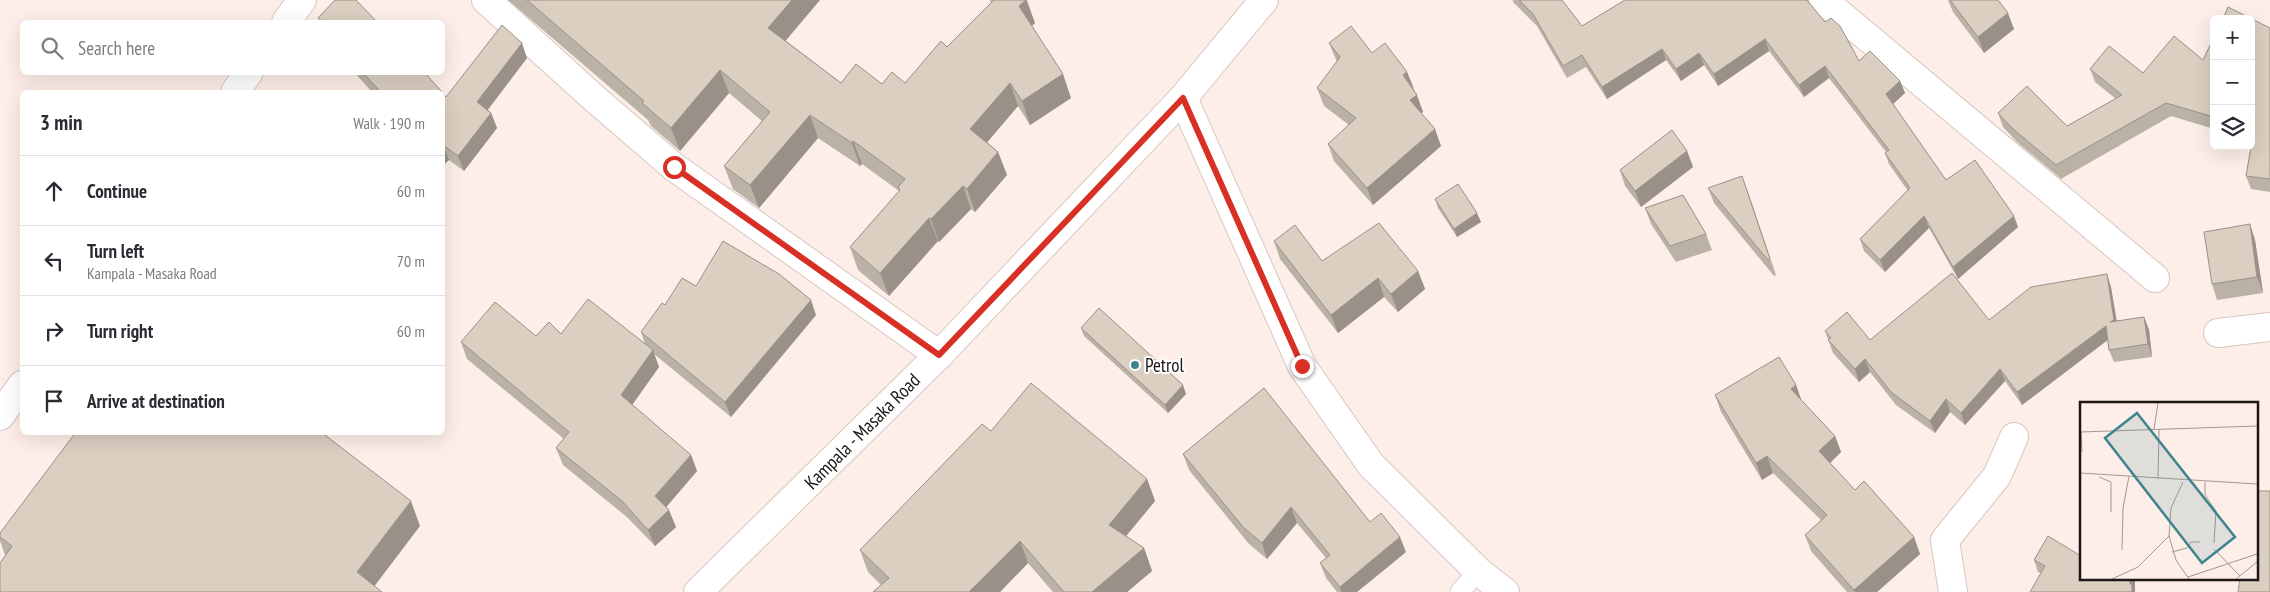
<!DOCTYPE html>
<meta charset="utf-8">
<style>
:root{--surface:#fff;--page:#f2f2f3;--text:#2b2b33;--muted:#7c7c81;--line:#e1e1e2}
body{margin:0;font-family:"PT Sans Narrow",sans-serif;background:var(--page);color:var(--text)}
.controls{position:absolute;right:15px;top:15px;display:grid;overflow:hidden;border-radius:8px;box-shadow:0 5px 20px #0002}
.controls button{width:45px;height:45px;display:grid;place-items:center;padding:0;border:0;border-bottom:1px solid var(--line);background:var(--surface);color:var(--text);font:25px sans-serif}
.stop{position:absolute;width:15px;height:15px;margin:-11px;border:4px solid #d93025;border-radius:50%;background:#fff}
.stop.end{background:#d93025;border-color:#fff;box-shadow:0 1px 5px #0008}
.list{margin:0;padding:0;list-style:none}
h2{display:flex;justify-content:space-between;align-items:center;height:65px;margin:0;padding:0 20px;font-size:21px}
h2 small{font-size:16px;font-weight:400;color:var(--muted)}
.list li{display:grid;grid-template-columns:32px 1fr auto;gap:15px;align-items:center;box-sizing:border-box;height:70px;padding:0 20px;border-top:1px solid var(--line)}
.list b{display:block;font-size:19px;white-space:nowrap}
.list p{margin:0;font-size:16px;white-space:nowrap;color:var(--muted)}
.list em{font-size:16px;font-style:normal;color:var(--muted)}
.icon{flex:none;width:28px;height:28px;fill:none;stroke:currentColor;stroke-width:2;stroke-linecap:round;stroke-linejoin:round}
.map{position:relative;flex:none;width:2270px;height:592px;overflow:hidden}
.search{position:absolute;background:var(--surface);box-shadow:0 5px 20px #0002;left:20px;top:20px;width:425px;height:55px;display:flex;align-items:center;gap:12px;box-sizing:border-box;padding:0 18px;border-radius:8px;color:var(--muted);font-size:19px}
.panel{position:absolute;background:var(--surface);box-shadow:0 5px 20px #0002;left:20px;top:90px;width:425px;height:345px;border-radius:8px}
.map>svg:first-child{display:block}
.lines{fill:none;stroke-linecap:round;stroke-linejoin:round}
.lane-casing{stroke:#d8c6bf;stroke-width:21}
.street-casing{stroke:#d8c6bf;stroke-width:30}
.primary-casing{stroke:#d8c6bf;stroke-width:30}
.lane{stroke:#fff;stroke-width:19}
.street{stroke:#fff;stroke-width:28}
.primary{stroke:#fff;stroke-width:28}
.wall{fill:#bbb2a6}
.shaded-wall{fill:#999187}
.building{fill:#dacfc1;stroke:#999187}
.route{stroke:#d93025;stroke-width:6}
.poi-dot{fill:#3e848e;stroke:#fff;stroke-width:2}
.labels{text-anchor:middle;stroke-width:4;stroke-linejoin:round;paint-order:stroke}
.poi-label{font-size:19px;fill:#1c1614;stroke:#fff;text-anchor:start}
.street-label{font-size:19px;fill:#1c1614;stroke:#fff}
.inset-road{fill:none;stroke:#a39894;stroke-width:1}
.view{fill:#3e848e;fill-opacity:0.15;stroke:#3e848e;stroke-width:2.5}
.inset-edge{fill:none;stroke:#1c1614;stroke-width:2.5}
</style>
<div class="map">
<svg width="2270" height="592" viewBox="0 0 2270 592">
<rect width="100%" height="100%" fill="#fdeee9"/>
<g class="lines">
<g class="lane-casing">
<polyline id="lane" points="1460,592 1478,571"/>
</g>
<g class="street-casing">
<g id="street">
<polyline points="486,0 595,99 674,167 939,355"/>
<polyline points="1823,0 2155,278"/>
<polyline points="286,22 302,0"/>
<polyline points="235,92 249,72"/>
<polyline points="1183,98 1302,366 1371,465 1478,571 1505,592"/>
<polyline points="2218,333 2270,327"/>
<polyline points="0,416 22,385"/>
<polyline points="1953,592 1945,540 1997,476 2014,437"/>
</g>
</g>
<g class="primary-casing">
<polyline id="primary" points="698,592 939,355 1183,98 1264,0"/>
</g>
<use href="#lane" class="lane"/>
<use href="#street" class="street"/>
<use href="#primary" class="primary"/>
</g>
<g class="wall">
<polygon points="508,0 820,0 785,40 841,83 882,84 905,83 947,47 991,3 990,0 1027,0 1035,23 1032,26 1071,98 1030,125 1018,106 987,142 998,152 1007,175 975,212 971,209 939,242 938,241 889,296 858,270 850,247 899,191 862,164 860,166 818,138 759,208 733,189 724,166 762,121 729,93 680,151 651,126 648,120"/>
<polygon points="1513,0 1562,0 1582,26 1825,22 1859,61 1900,81 1905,93 1893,104 1946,180 2018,227 1958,279 1929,228 1885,272 1864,251 1860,239 1908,191 1889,164 1885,153 1886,152 1829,78 1804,97 1769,51 1718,86 1704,65 1681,81 1666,60 1607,99 1586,67 1567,78 1537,26 1513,2"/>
<polygon points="1948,0 1998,0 2014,29 1984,53 1953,12"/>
<polygon points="2251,19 2270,28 2270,192 2251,189 2246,176 2252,140 2251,140"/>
<polygon points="2214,37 2214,129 2171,116 2061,179 2017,142 2003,127 1998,113 2067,126 2116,99 2095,82 2090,69 2143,73 2203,60"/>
<polygon points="1329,43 1372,53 1407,72 1423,112 1421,113 1441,146 1373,205 1334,161 1328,144 1349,125 1324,106 1317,88 1337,62"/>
<polygon points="527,58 488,110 491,113 497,128 464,171 449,160 442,166 446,97"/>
<polygon points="354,72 424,72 442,92 372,92"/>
<polygon points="1687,151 1693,167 1641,207 1625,186 1620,170"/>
<polygon points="1708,188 1748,192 1776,275 1774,276 1714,203"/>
<polygon points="1435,199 1481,222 1457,237 1438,208"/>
<polygon points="1645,208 1706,234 1712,250 1676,262 1651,224"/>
<polygon points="2255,240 2263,293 2217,300 2212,284"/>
<polygon points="1274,241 1322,261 1418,271 1425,289 1398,312 1384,297 1338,333 1280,259"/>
<polygon points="696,286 816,315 731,417 654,354 659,367 632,405 691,455 697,471 666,507 676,527 655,546 628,518 563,465 556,448 564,439 467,359 461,342 561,334 645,344 641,332 665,305"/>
<polygon points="2111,287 2117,321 2144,317 2149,330 2152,357 2114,362 2109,350 2108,340 2022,405 2005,381 1965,425 1950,412 1935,433 1896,405 1870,372 1859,382 1833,353 1825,331 1870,340 1989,320"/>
<polygon points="1081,328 1186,394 1168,413 1084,336"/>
<polygon points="1796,385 1801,400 1835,436 1841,452 1830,463 1855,490 1914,537 1920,554 1877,592 1847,592 1811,551 1805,535 1821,520 1773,473 1762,480 1721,412 1715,395"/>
<polygon points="991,431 1147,479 1155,501 1126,536 1144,548 1152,571 1127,592 1053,592 1028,563 1000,592 873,592 881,585 868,572 860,550"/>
<polygon points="1183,454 1370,522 1406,552 1357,592 1337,592 1326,578 1320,563 1326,558 1297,523 1267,559 1249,544 1189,470"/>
<polygon points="420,526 5,555 0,541 0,533"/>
<polygon points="2034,560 2081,578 2135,578 2135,592 2030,592 2041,573 2038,572"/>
</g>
<g class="shaded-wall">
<polygon points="792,0 820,0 777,51 768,28"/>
<polygon points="1026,0 1035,23 1028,29 1019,6"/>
<polygon points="2008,13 2014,29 1984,53 1978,37"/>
<polygon points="1765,39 1769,51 1718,86 1714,74"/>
<polygon points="522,43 527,58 482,117 477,102"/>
<polygon points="1662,49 1666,60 1607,99 1602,87"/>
<polygon points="1699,53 1704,65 1681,81 1676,69"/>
<polygon points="1825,66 1829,78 1804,97 1799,85"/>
<polygon points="720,70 729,93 680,151 671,128"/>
<polygon points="1407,72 1414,89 1403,75"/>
<polygon points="1063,74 1071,98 1030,125 1022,101"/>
<polygon points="1900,81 1905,93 1891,106 1886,94"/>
<polygon points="1010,83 1018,106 979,152 970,129"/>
<polygon points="1417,95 1423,112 1416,117 1410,100"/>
<polygon points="491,113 497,128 464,171 458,156"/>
<polygon points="810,115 818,138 759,208 750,185"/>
<polygon points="1435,129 1441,146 1373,205 1367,188"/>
<polygon points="853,141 862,164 860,166 852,143"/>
<polygon points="443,145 449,160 442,166 442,146"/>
<polygon points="1687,151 1693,167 1641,207 1635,191"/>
<polygon points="998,152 1007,175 975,212 967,189"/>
<polygon points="963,186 971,209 939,242 931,219"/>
<polygon points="1477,213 1481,222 1457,237 1454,229"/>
<polygon points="1924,216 1929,228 1885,272 1880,260"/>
<polygon points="2014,216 2018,227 1958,279 1953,267"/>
<polygon points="929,218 938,241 889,296 880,273"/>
<polygon points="2250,224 2255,240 2263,293 2257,277"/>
<polygon points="1418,271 1425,289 1398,312 1391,294"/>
<polygon points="2107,274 2111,287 2118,332 2110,322"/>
<polygon points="1378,278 1384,297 1338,333 1331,315"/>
<polygon points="811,300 816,315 731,417 725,402"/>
<polygon points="2144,317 2149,330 2152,357 2148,344"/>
<polygon points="2106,326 2110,338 2022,405 2017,392"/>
<polygon points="653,350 659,367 627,412 621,395"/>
<polygon points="1865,359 1870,372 1859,382 1855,369"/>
<polygon points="2000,369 2005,381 1965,425 1961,413"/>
<polygon points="1183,385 1186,394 1168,413 1165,405"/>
<polygon points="1796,385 1802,402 1791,389"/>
<polygon points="1946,399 1950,412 1935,433 1930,421"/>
<polygon points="1835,436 1841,452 1825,468 1819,451"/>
<polygon points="691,455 697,471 662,512 655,496"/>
<polygon points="1767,456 1773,473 1762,480 1756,463"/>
<polygon points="1147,479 1155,501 1117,547 1109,525"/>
<polygon points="411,501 420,526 370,592 357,572"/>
<polygon points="1291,507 1297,523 1267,559 1262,543"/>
<polygon points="669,510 676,527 655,546 648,530"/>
<polygon points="1400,537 1406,552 1357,592 1341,592 1340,587"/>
<polygon points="1914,537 1920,554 1877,592 1855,592 1854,590"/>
<polygon points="1020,541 1028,563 1000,592 969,592"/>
<polygon points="1144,548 1152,571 1127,592 1092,592"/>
<polygon points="2130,578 2135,578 2135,592 2131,592 2130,584"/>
</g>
<g class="building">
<polygon points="335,0 356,0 377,22 323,22 318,18"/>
<polygon points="527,0 792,0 768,28 841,83 856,64 882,84 892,72 905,83 941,41 947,47 994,0 1026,0 1019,6 1063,74 1022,101 1010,83 970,129 998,152 967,189 963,186 931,219 929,218 880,273 850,247 900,190 898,187 905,179 853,141 852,143 810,115 750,185 724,166 770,112 720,70 671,128 642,103 644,101"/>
<polygon points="1519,0 1562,0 1582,26 1625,0 1807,0 1825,22 1831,18 1840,26 1859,61 1870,51 1900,81 1886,94 1946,180 1975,160 2014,216 1953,267 1924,216 1880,260 1860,239 1910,188 1885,153 1889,150 1825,66 1799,85 1765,39 1714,74 1699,53 1676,69 1662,49 1602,87 1582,55 1563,66 1533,14"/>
<polygon points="1950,0 1998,0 2008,13 1978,37"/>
<polygon points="2228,7 2270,28 2270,179 2246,176 2254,129 2251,128 2251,19 2223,19"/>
<polygon points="502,25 522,43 477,102 491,113 458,156 443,145 442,146 442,93 446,97"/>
<polygon points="1351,26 1372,53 1385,43 1407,72 1403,75 1417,95 1410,100 1435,129 1367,188 1328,144 1356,118 1317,88 1340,57 1329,43"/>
<polygon points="2174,36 2203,60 2214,37 2214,117 2166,103 2056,165 2012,128 1998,113 2027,86 2067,126 2122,95 2090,69 2109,46 2143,73"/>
<polygon points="362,72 424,72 442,92 381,92"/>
<polygon points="1672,130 1687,151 1635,191 1620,170"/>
<polygon points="1742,176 1770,259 1768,260 1708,188"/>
<polygon points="1458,184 1477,213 1454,229 1435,199"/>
<polygon points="1683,195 1706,234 1670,246 1645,208"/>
<polygon points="1379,223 1418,271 1391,294 1378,278 1331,315 1274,241 1295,225 1322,261"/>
<polygon points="2250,224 2257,277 2212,284 2204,232"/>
<polygon points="723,241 779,274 811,300 725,402 641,332 662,303 665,305 682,278 696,286"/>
<polygon points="1952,273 1989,320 2031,287 2107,274 2114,320 2110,322 2144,317 2148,344 2109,350 2106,326 2017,392 2000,369 1961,413 1946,399 1930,421 1891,392 1865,359 1855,369 1828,340 1831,338 1825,331 1847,312 1870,340"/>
<polygon points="588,299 653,350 621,395 691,455 655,496 669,510 648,530 622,501 556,448 569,432 461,342 495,302 536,336 549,322 561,334"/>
<polygon points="1099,308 1183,385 1165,405 1081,328"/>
<polygon points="1779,357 1796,385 1791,389 1835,436 1819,451 1855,490 1864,481 1914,537 1854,590 1805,535 1827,515 1767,456 1756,463 1715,395"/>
<polygon points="1031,383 1147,479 1109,525 1144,548 1092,592 1064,592 1020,541 969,592 873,592 889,578 860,550 982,424 991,431"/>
<polygon points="1264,388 1370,522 1381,513 1400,537 1340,587 1320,563 1330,555 1291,507 1262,543 1244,528 1183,454"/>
<polygon points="76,432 321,432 411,501 357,572 382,592 0,592 0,563 12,546 0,537 0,533"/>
<polygon points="2256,491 2270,491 2270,592 2238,592 2240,578 2256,578"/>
<polygon points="2048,536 2081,556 2081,578 2130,578 2130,584 2132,584 2132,592 2030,592 2045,566 2034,560"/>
</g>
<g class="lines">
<polyline class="route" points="674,167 939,355 1183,98 1302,366"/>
</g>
<circle class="poi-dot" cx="1135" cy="365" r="5"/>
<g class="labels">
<g class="poi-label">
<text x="1145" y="372">Petrol</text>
</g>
<g class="street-label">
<text transform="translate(862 431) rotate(-45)" y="7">Kampala - Masaka Road</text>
</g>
</g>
<g transform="translate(2080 402)">
<rect width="178" height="178" fill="#fdeee9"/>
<path class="inset-road" d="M74,27l4,-26M0,30l177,-6M1,30l1,20M0,71l177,11M19,75l12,5v30M78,77l1,-50M103,80l-12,26 -2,28 7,24 13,19M125,80v13l11,16 -2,32M134,147l26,27M42,148l1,-42 6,-32M92,150l15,-4 4,-6h9M108,175l69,-23M32,177l26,-12 31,-31M156,177l21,-17"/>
<path class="view" d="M57,11l98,124 -33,26 -97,-125z"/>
<rect width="178" height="178" class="inset-edge"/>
</g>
</svg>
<div class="controls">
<button>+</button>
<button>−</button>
<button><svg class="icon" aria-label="layers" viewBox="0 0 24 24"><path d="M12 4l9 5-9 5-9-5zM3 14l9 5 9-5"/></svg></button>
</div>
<div class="stop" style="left:674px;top:167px"></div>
<div class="stop end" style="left:1302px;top:366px"></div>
<div class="search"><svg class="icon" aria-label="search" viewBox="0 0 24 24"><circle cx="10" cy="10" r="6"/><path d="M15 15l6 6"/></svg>Search here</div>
<section class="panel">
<h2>3 min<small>Walk · 190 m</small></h2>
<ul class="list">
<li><svg class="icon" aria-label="ahead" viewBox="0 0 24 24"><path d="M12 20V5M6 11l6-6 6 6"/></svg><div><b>Continue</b></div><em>60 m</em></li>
<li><svg class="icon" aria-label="left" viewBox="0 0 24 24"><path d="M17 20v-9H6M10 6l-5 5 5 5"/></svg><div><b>Turn left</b><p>Kampala - Masaka Road</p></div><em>70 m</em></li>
<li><svg class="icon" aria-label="right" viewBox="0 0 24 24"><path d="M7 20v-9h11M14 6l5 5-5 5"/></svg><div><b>Turn right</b></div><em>60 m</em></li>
<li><svg class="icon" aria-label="arrive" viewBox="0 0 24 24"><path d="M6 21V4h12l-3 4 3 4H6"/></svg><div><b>Arrive at destination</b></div></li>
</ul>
</section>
</div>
